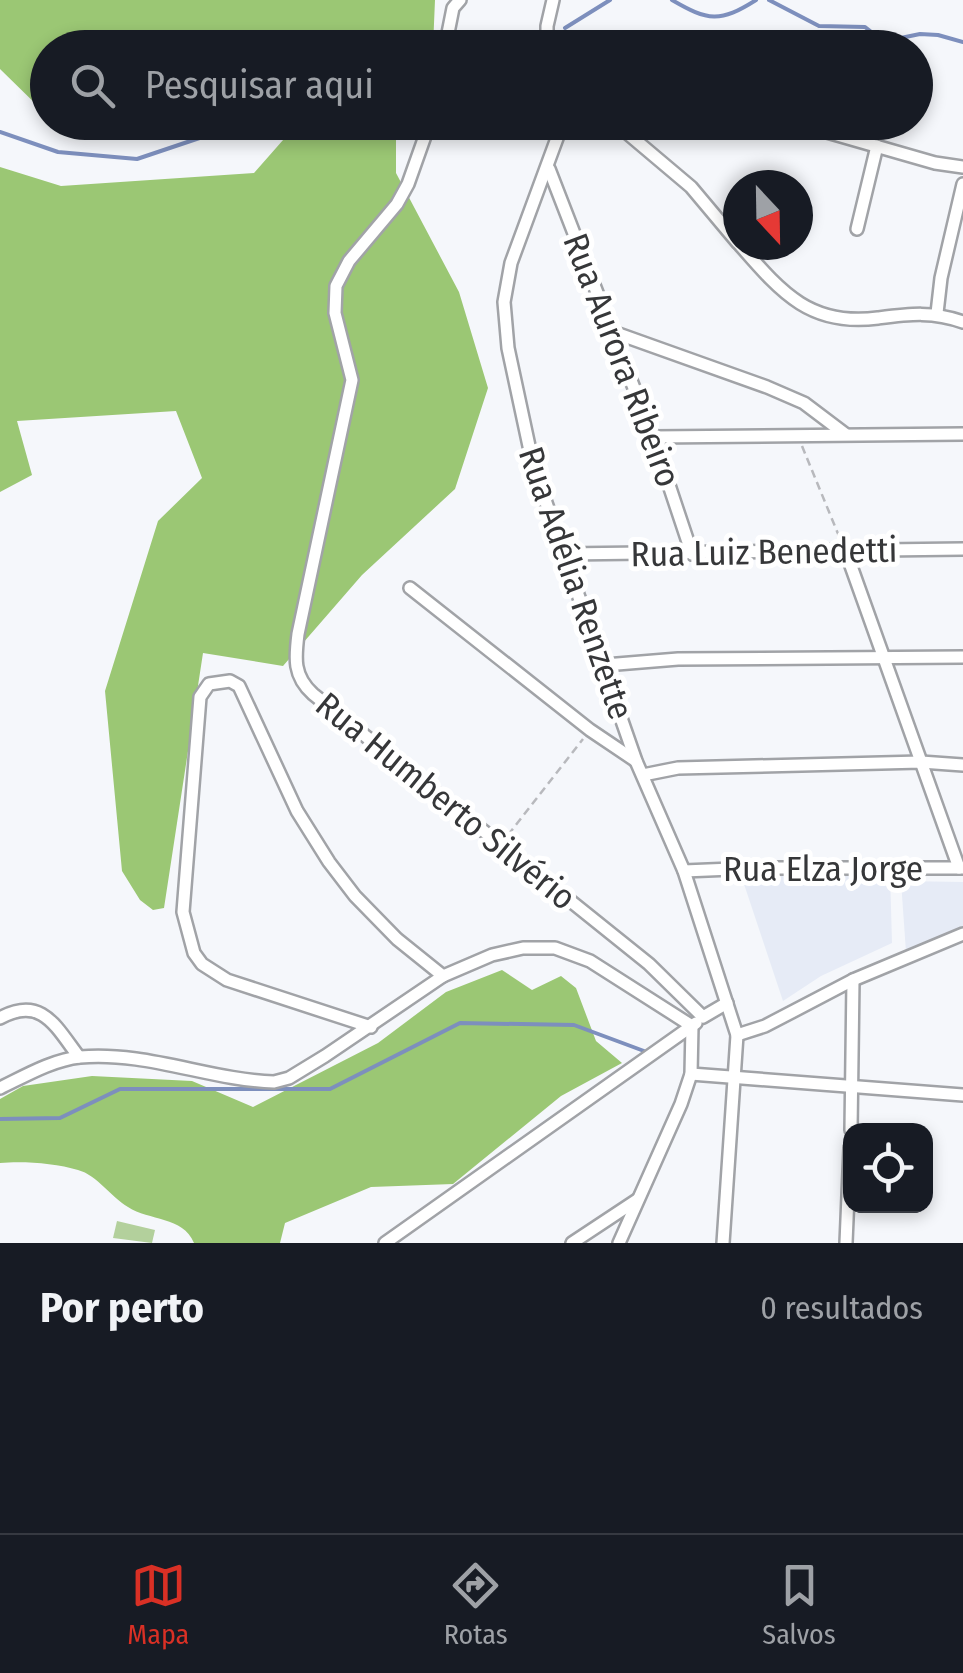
<!DOCTYPE html>
<html lang="pt">
<meta charset="utf-8">
<style>
:root{--surface:#171b24;--page:#242831;--text:#f1f3f6;--muted:#9ea1a6;--line:#363941;--accent:#d93025}
body{margin:0;font-family:"Fira Sans Condensed",sans-serif;background:var(--page);color:var(--text)}
.controls{position:absolute;right:30px;bottom:30px;display:grid;overflow:hidden;border-radius:20px;box-shadow:0 5px 15px #0003}
.controls button{width:90px;height:90px;display:grid;place-items:center;padding:0;border:0;border-bottom:2px solid var(--line);background:var(--surface);color:var(--text);font:50px sans-serif}
.compass{position:absolute;left:723px;top:170px;width:90px;height:90px;border-radius:50%;background:var(--surface);box-shadow:0 5px 15px #0003;rotate:158deg}
.list{margin:0;padding:0;list-style:none}
h2{display:flex;justify-content:space-between;align-items:center;height:130px;margin:0;padding:0 40px;font-size:42px}
h2 small{font-size:32px;font-weight:400;color:var(--muted)}
.icon{flex:none;width:55px;height:55px;fill:none;stroke:currentColor;stroke-width:2;stroke-linecap:round;stroke-linejoin:round}
.map{position:relative;flex:none;width:963px;height:1243px;overflow:hidden}
.search{position:absolute;background:var(--surface);box-shadow:0 5px 15px #0003;left:30px;right:30px;top:30px;height:110px;display:flex;align-items:center;gap:25px;box-sizing:border-box;padding:0 35px;border-radius:55px;color:var(--muted);font-size:38px}
.sheet{height:290px;background:var(--surface)}
nav{display:flex;justify-content:space-around;align-items:center;box-sizing:border-box;height:140px;border-top:2px solid var(--line);background:var(--surface);font-size:28px;color:var(--muted)}
nav a{display:grid;justify-items:center;gap:5px}
nav .on{color:var(--accent)}
.map>svg:first-child{display:block}
.built{fill:#e6ebf6}
.green{fill:#b3d09c}
.forest{fill:#9bc774}
.lines{fill:none;stroke-linecap:round;stroke-linejoin:round}
.stream{stroke:#7d8fbd;stroke-width:4}
.minor-casing{stroke:#a1a3a7;stroke-width:16}
.path{stroke:#b8b9bd;stroke-width:2.5;stroke-dasharray:8 5;stroke-linecap:butt}
.minor{stroke:#fff;stroke-width:11}
.labels{text-anchor:middle;stroke-width:10;stroke-linejoin:round;paint-order:stroke}
.street-label{font-size:35px;fill:#363739;stroke:#fff}
</style>
<div class="map">
<svg width="963" height="1243" viewBox="0 0 963 1243">
<rect width="100%" height="100%" fill="#f5f7fb"/>
<g class="built">
<polygon points="740,872 890,872 892,943 821,976 783,1001"/>
<polygon points="901,881 963,882 963,930 906,952"/>
</g>
<polygon class="green" points="117,1221 155,1230 152,1243 113,1238"/>
<g class="forest">
<polygon points="0,0 435,0 433,47 337,48 323,44 317,48 48,48 47,115 0,69"/>
<polygon points="56,123 208,123 192,134 69,135"/>
<polygon points="298,123 396,123 396,173 459,292 488,388 455,489 362,575 283,666 203,653 164,908 153,910 140,900 122,871 105,691 158,521 202,478 176,411 17,421 32,475 0,492 0,167 61,186 254,173"/>
<path d="M502,970l30,20 29,-14 15,12 20,53 26,22 -61,33 -108,88 -82,3 -86,36 -5,20h-86c-11,-27 -45,-22 -66,-36 -17,-10 -31,-32 -50,-37 -23,-7 -55,-9 -78,-7v-64l23,-13 69,-10 100,5 61,26 125,-64 68,-51z"/>
</g>
<g class="lines">
<g class="stream">
<path d="M672,0c36,21 48,23 84,0"/>
<polyline points="769,0 819,26 865,27 879,38 891,40 920,34 938,35 963,42"/>
<polyline points="565,28 610,0"/>
<polyline points="0,132 58,152 137,159 247,122"/>
<polyline points="0,1119 60,1118 120,1089 330,1089 460,1023 574,1025 644,1051"/>
</g>
<g class="minor-casing">
<g id="minor">
<polyline points="445,48 453,8 460,0"/>
<polyline points="547,48 547,26 553,0"/>
<path d="M430,122l-22,62 -11,20 -48,57 -13,25 -1,27 17,67 -54,254c-3,24 -5,42 15,60l336,270 54,53 24,-14"/>
<polyline points="563,122 511,263 504,302 508,348 532,460 544,497 636,761 684,871 737,1035 723,1243"/>
<polyline points="614,122 691,187 738,243"/>
<polyline points="792,122 935,163 963,167"/>
<polyline points="549,169 653,437 692,554"/>
<polyline points="857,229 877,146"/>
<path d="M740,245c41,47 70,82 138,73 32,-4 55,-7 85,4"/>
<polyline points="937,313 941,278 963,184"/>
<polyline points="613,332 767,387 804,403 845,434"/>
<polyline points="653,437 963,434"/>
<polyline points="846,552 959,868"/>
<polyline points="564,554 963,549"/>
<polyline points="410,588 590,730 636,761"/>
<polyline points="605,665 678,659 963,657"/>
<polyline points="643,775 678,768 921,762 963,765"/>
<polyline points="684,871 756,868 963,868"/>
<path d="M0,1018c42,-23 56,9 79,39"/>
<polyline points="371,1027 227,980 202,964 194,953 183,912 200,697 209,684 230,681 239,686 297,811 329,862 355,896 397,939 443,976"/>
<polyline points="737,1035 765,1026 853,980 963,934"/>
<polyline points="691,1074 963,1095"/>
<path d="M0,1088c25,-12 52,-28 80,-31 66,-6 130,23 194,25l15,-4 36,-22 118,-80 49,-21 31,-7h32l35,13 102,65 -1,48 -10,30 -62,139"/>
<polyline points="851,1130 853,980"/>
<polyline points="385,1243 696,1023"/>
<polyline points="572,1243 637,1200"/>
<polyline points="846,1243 850,1148"/>
</g>
</g>
<g class="path">
<polyline points="802,446 841,541"/>
<polyline points="508,835 583,739"/>
</g>
<use href="#minor" class="minor"/>
</g>
<g class="labels">
<g class="street-label">
<text transform="translate(622 360) rotate(69)" y="12">Rua Aurora Ribeiro</text>
<text transform="translate(764 552) rotate(-1)" y="12">Rua Luiz Benedetti</text>
<text transform="translate(576 583) rotate(71)" y="12">Rua Adélia Renzette</text>
<text transform="translate(446 801) rotate(39)" y="12">Rua Humberto Silvério</text>
<text x="823" y="881">Rua Elza Jorge</text>
</g>
</g>
</svg>
<div class="controls">
<button><svg class="icon" aria-label="locate" viewBox="0 0 24 24"><circle cx="12" cy="12" r="6"/><path d="M12 2v4M12 18v4M2 12h4M18 12h4"/></svg></button>
</div>
<svg class="compass" viewBox="-18 -18 36 36"><path d="M0-13l5 13h-10z" fill="#e53935"/><path d="M0 13l5-13h-10z" fill="#9ea1a6"/></svg>
<div class="search"><svg class="icon" aria-label="search" viewBox="0 0 24 24"><circle cx="10" cy="10" r="6"/><path d="M15 15l6 6"/></svg>Pesquisar aqui</div>
</div>
<section class="sheet">
<h2>Por perto<small>0 resultados</small></h2>
<ul class="list">
</ul>
</section>
<nav>
<a class="on"><svg class="icon" aria-label="map" viewBox="0 0 24 24"><path d="M3 6l6-2 6 2 6-2v14l-6 2-6-2-6 2zM9 4v14M15 6v14"/></svg>Mapa</a>
<a><svg class="icon" aria-label="directions" viewBox="0 0 24 24"><path d="M12 3l9 9-9 9-9-9zM9 14v-3h6M13 9l2 2-2 2"/></svg>Rotas</a>
<a><svg class="icon" aria-label="saved" viewBox="0 0 24 24"><path d="M7 4h10v16l-5-4-5 4z"/></svg>Salvos</a>
</nav>
